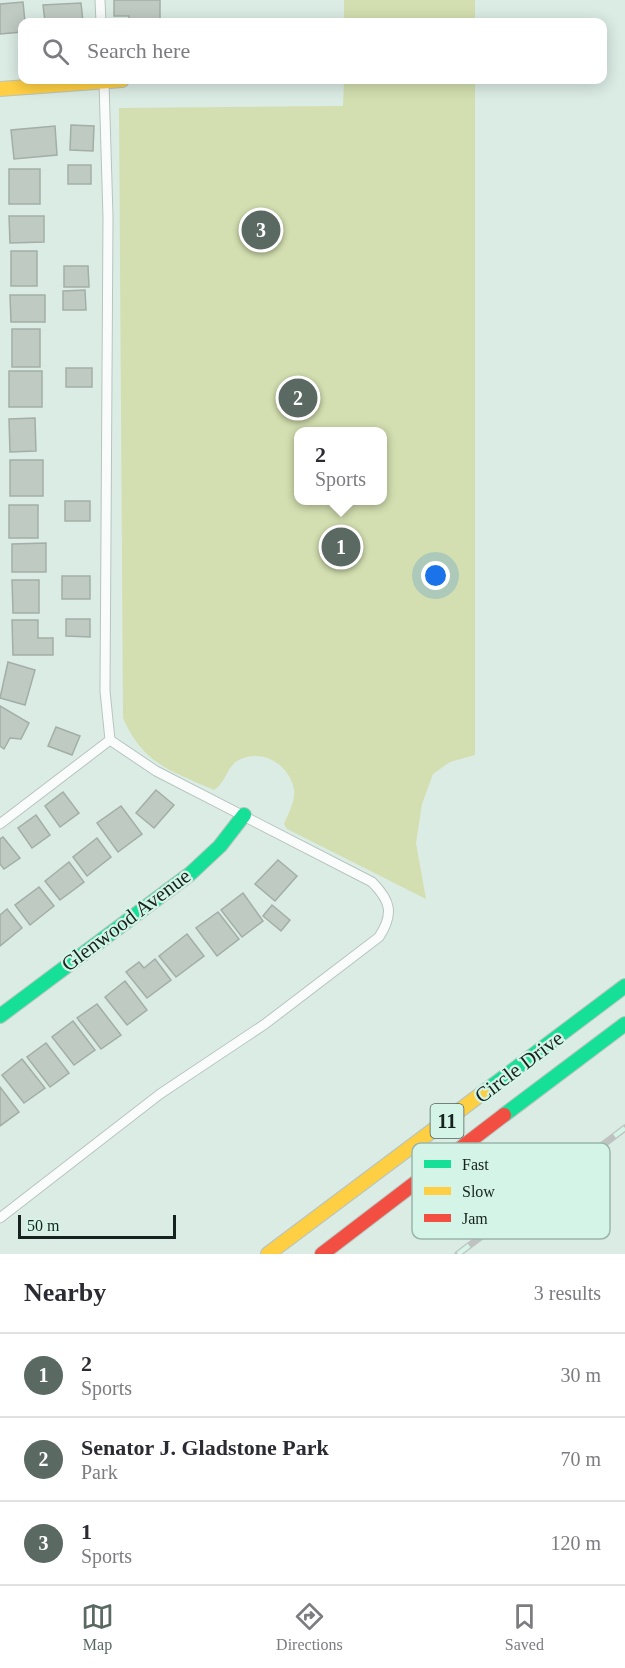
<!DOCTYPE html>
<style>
:root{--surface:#fff;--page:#f7f7f7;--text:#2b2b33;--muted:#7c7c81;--line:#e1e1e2;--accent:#5b6963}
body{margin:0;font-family:Georgia,serif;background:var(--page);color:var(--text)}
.scale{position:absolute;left:18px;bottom:15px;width:158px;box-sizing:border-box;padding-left:6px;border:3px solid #16221d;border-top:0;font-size:16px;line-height:21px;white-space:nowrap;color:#16221d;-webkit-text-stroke:4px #d3f4e6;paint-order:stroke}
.you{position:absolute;left:436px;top:576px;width:21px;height:21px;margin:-15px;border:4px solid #fff;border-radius:50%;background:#1a73e8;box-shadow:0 0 0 9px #1a73e833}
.badge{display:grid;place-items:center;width:39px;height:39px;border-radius:50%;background:var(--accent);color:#fff;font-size:20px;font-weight:700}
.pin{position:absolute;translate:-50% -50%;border:3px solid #fff;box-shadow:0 2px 6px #0006}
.popup{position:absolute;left:294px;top:427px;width:93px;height:78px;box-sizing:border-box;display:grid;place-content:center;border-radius:12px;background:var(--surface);filter:drop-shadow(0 2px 4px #0005);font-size:20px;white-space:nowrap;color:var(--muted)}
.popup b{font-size:22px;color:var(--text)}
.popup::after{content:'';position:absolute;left:50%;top:100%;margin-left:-12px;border:12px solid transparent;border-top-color:var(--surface)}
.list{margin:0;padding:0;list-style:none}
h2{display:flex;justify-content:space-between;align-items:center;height:78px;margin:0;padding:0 24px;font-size:26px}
h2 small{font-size:20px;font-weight:400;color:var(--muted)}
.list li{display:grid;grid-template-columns:39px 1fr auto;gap:18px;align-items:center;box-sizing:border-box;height:84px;padding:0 24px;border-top:2px solid var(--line)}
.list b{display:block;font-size:22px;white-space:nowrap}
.list p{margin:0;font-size:20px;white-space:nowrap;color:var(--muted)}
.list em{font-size:20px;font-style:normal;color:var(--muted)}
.icon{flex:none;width:33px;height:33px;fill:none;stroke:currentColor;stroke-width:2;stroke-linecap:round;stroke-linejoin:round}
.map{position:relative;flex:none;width:625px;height:1254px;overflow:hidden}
.search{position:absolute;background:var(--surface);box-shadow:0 3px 15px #0003;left:18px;right:18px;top:18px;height:66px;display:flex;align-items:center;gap:15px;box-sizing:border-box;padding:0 21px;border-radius:12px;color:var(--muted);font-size:22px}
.sheet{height:330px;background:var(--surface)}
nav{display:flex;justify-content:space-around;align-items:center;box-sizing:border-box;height:84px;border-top:2px solid var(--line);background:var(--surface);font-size:16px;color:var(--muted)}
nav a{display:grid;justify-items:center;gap:3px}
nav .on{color:var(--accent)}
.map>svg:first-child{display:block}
.green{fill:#d3dfb0;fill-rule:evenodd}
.building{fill:#bfcac2;stroke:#a2aea6;stroke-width:1.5}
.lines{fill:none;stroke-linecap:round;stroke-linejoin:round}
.lane-casing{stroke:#b6c4be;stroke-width:11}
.fast-casing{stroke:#b6c4be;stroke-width:16}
.slow-casing{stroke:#b6c4be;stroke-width:16}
.jam-casing{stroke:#b6c4be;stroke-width:16}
.lane{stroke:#fafcfb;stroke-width:9}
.fast{stroke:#16e098;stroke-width:14}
.slow{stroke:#ffcf43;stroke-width:14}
.jam{stroke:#f24e42;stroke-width:14}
.rail-casing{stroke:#bec3c1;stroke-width:7}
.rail{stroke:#d3f4e6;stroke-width:4.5;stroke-dasharray:14;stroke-linecap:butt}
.labels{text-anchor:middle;stroke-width:4.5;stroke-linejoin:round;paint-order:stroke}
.shield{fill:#d3f4e6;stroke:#4f6159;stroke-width:1.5}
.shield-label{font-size:20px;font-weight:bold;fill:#16221d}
.street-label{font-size:21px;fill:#16221d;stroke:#d3f4e6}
.key{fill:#d3f4e6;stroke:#9ab5aa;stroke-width:1.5}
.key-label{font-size:16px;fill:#16221d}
</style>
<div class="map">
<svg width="625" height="1254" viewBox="0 0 625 1254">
<rect width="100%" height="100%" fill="#dbece5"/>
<g class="green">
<rect x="344" y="0" width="131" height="22"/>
<path d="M344,80h131v675l-25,7 -17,12 -11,30 -6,39 10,56 -139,-70 -3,-5c4,-10 12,-24 10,-35 -5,-24 -30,-40 -53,-30 -14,5 -15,24 -27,31 -43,-19 -71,-26 -91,-72l-4,-610 224,-2zM299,432h84v68h-84z"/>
</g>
<g class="building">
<polygon points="114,0 160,0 160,22 138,22 138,20 129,20 129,16 114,16"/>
<polygon points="23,2 25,22 22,22 22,32 0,34 0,4"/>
<polygon points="81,3 83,22 45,22 43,5"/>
<polygon points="71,125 94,126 93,151 70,150"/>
<polygon points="55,126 57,155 14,159 11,130"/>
<rect x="68" y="165" width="23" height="19"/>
<rect x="9" y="169" width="31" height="35"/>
<polygon points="9,216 44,216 44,242 10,243"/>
<rect x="11" y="251" width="26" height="35"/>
<polygon points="64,266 88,266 89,287 64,287"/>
<polygon points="85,290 86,310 63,310 63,291"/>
<polygon points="10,295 45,295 45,322 11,322"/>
<rect x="12" y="329" width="28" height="38"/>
<rect x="66" y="368" width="26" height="19"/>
<rect x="9" y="371" width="33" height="36"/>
<polygon points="35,418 36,451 10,452 9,419"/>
<rect x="10" y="460" width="33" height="36"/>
<rect x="65" y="501" width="25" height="20"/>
<rect x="9" y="505" width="29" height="33"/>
<polygon points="46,543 46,572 12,572 12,544"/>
<rect x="62" y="576" width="28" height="23"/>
<polygon points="12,580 39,580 39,613 13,613"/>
<polygon points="66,619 90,619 90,637 66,636"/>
<polygon points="12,620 38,620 38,638 53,638 53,655 13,655"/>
<polygon points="8,662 35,670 25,705 0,698"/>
<polygon points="0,706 29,723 21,739 10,738 4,749 0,746"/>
<polygon points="56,727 80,736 72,755 48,746"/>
<polygon points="156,790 174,805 154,828 136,813"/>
<polygon points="63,792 79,813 60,827 45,806"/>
<polygon points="121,806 142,834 118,852 97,823"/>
<polygon points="36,815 50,835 32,848 18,828"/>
<polygon points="3,837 20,858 4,869 0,864 0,839"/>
<polygon points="97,838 111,857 87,876 73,857"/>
<polygon points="278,860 297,876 275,901 255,884"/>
<polygon points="69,862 84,882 60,900 45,881"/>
<polygon points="39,887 54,906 30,925 15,905"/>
<polygon points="243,893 263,921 242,937 221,910"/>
<polygon points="272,905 290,920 281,931 263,916"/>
<polygon points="7,909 22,928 0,946 0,915"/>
<polygon points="218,912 239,939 217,956 196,928"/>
<polygon points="187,934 204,956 176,977 159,956"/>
<polygon points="155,959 171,980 147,998 126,972 139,962 144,968"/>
<polygon points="125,981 147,1010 127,1025 105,997"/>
<polygon points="97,1004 121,1035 101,1049 77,1018"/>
<polygon points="73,1021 95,1050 74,1065 52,1037"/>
<polygon points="46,1043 69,1073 50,1087 27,1057"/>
<polygon points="22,1059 45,1088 24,1103 2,1075"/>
<polygon points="0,1087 19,1112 0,1126"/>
</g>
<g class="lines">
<g class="lane-casing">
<g id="lane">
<polyline points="100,0 101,22"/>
<polyline points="0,824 110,740"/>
<path d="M0,1218l160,-124 105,-70 114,-87c15,-23 12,-36 -7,-55l-216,-111 -46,-31 -5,-49 3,-474 -4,-134"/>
</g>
</g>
<g class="fast-casing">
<g id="fast">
<polyline points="0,1016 190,874 220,846 244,815"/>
<polyline points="484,1092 625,986"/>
<polyline points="504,1115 625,1024"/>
</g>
</g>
<g class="slow-casing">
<g id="slow">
<polyline points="0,89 122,80"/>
<polyline points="268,1254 484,1092"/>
</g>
</g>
<g class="jam-casing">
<polyline id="jam" points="322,1254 504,1115"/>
</g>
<use href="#lane" class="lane"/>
<use href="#fast" class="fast"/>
<use href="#slow" class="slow"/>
<use href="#jam" class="jam"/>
<g class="rail-casing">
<polyline id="rail" points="458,1254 625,1128"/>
</g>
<use href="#rail" class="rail"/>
</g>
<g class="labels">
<rect class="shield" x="430.5" y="1104" width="33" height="34" rx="4.5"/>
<g class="shield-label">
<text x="447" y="1128">11</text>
</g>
<g class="street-label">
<text transform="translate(126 920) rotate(-37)" y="7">Glenwood Avenue</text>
<text transform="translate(519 1067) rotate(-37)" y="7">Circle Drive</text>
</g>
</g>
<rect x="412" y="1143" width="198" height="96" rx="9" class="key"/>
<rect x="424" y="1160" width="27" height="8" fill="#16e098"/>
<rect x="424" y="1187" width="27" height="8" fill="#ffcf43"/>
<rect x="424" y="1214" width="27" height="8" fill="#f24e42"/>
<g class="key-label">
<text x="462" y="1170">Fast</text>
<text x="462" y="1197">Slow</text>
<text x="462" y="1224">Jam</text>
</g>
</svg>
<div class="scale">50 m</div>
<div class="you"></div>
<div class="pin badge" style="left:341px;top:547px">1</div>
<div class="popup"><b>2</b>Sports</div>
<div class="pin badge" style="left:298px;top:398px">2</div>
<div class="pin badge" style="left:261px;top:230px">3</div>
<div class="search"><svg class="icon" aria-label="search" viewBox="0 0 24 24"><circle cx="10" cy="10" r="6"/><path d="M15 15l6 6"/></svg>Search here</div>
</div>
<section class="sheet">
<h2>Nearby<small>3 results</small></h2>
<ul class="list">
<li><span class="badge">1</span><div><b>2</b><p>Sports</p></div><em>30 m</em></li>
<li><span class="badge">2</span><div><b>Senator J. Gladstone Park</b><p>Park</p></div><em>70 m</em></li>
<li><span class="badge">3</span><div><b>1</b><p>Sports</p></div><em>120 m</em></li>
</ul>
</section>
<nav>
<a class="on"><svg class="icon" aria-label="map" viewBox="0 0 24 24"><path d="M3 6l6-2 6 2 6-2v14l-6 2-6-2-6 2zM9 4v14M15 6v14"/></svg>Map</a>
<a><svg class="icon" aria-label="directions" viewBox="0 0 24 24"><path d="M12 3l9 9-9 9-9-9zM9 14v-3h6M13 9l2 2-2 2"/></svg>Directions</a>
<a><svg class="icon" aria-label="saved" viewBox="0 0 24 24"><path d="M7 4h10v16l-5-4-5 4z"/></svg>Saved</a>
</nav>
